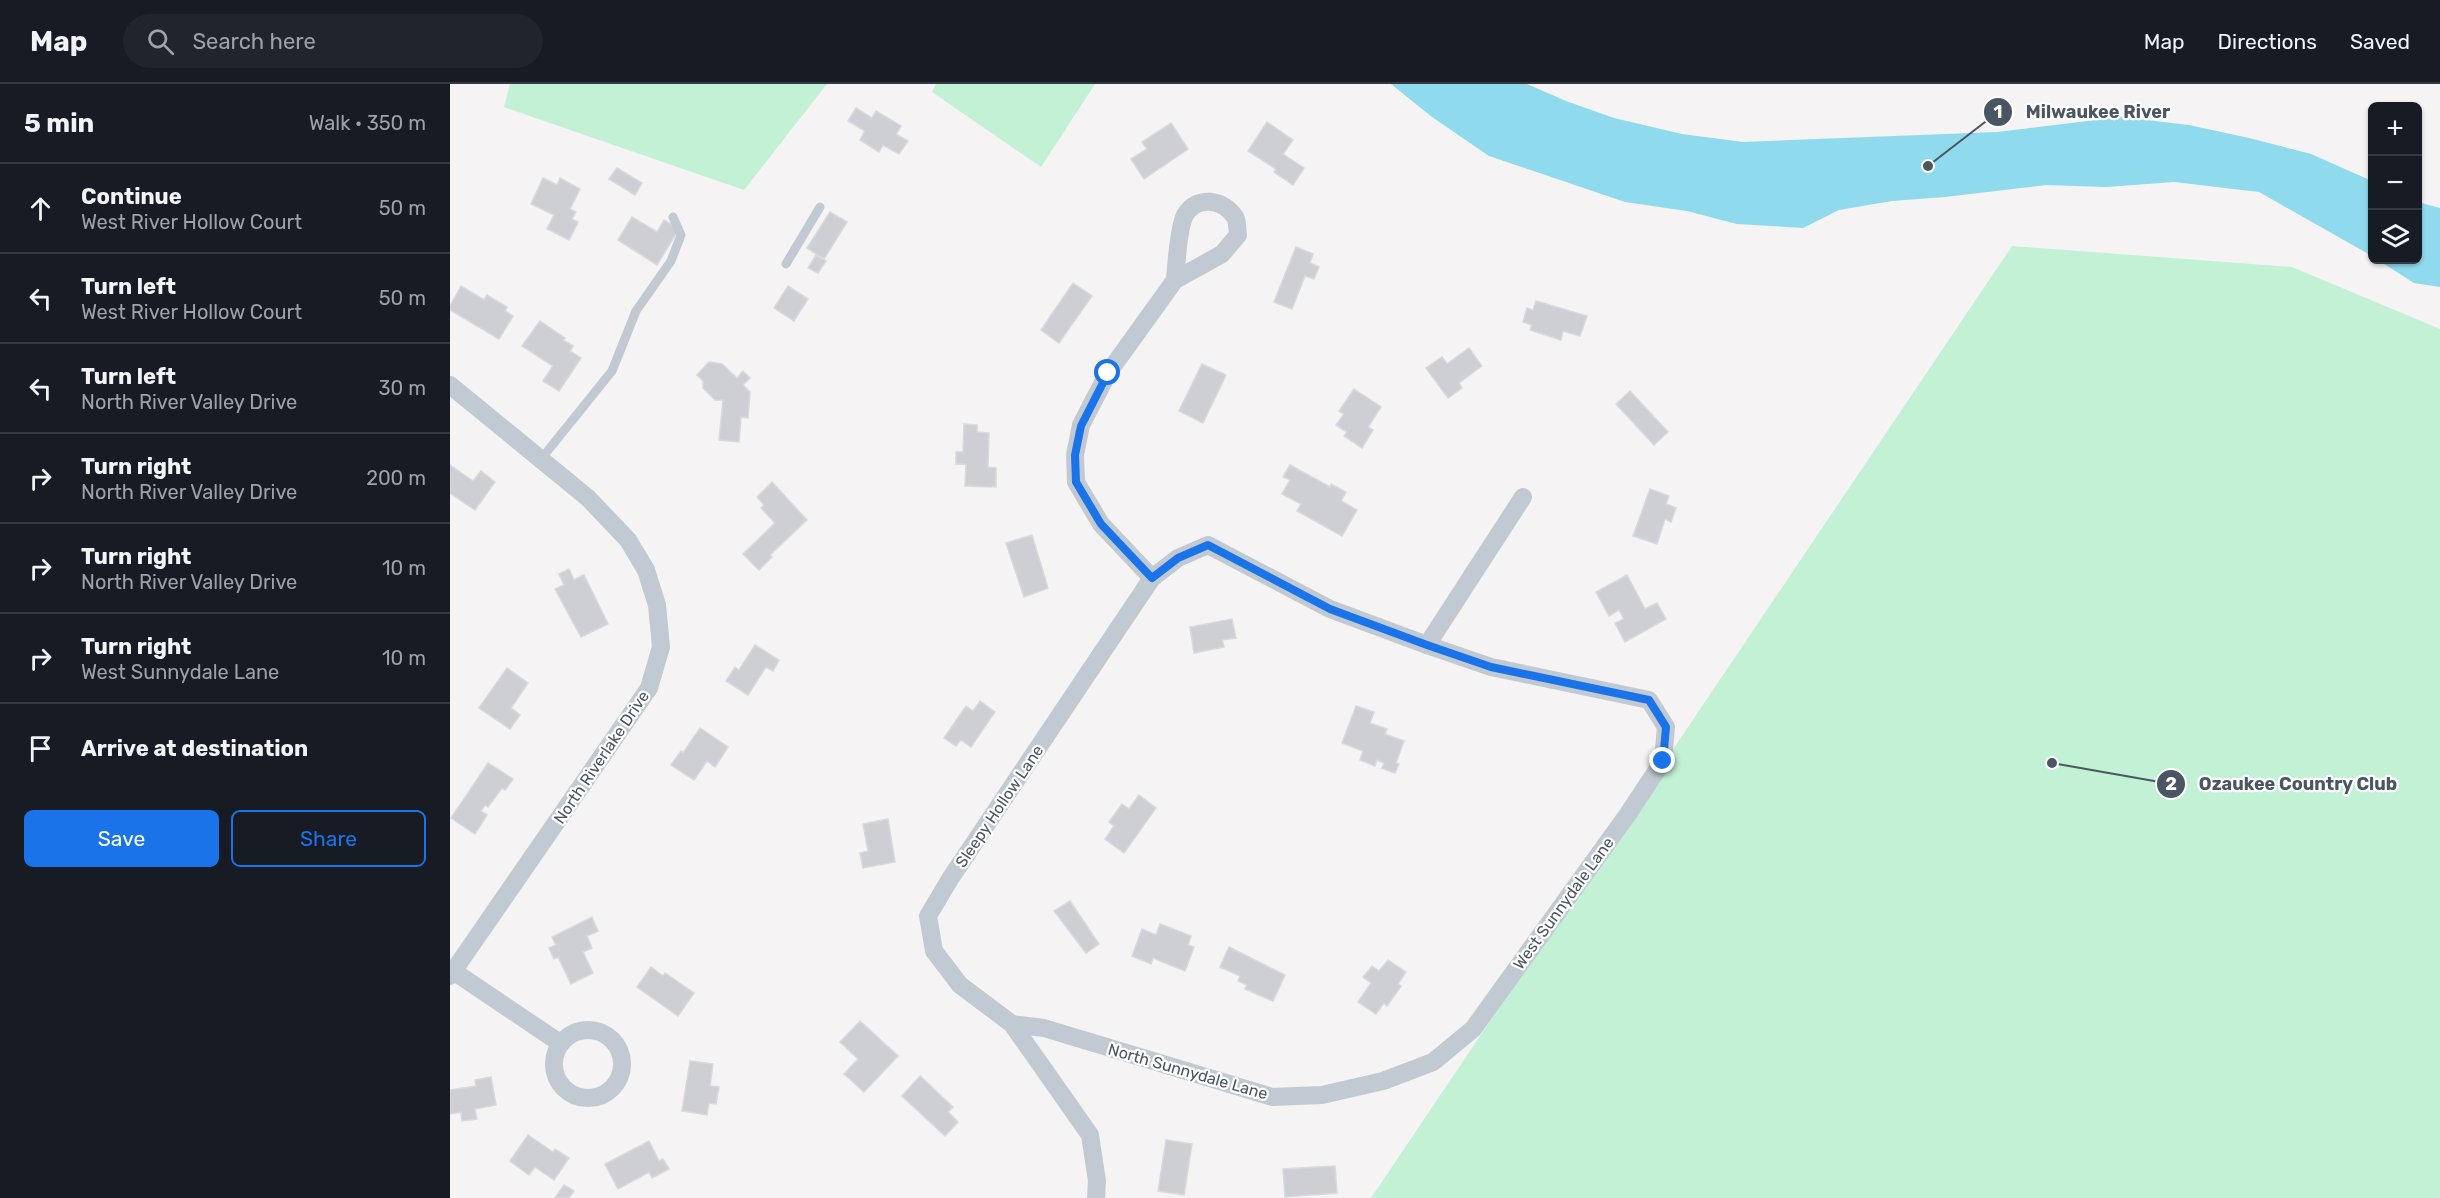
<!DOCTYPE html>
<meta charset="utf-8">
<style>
:root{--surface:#171b24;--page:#20242c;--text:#f1f3f6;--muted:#9ea1a6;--line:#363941;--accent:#1a73e8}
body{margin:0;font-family:Rubik,sans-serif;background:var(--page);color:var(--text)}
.controls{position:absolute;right:18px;top:18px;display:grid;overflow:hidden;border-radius:9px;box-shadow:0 2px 4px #0004}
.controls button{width:54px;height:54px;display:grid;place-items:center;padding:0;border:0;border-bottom:2px solid var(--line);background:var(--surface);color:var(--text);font:30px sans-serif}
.stop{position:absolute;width:18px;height:18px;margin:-14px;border:4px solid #1a73e8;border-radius:50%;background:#fff}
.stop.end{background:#1a73e8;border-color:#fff;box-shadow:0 2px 6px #0008}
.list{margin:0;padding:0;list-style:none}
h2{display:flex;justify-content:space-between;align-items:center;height:78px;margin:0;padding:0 24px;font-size:26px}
h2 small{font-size:20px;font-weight:400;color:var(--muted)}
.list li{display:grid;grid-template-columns:39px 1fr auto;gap:18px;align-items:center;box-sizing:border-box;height:90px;padding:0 24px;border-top:2px solid var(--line)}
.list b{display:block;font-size:22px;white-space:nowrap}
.list p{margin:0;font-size:20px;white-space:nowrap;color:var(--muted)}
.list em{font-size:20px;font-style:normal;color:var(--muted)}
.actions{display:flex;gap:12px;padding:18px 24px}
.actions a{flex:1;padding:14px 0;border:2px solid var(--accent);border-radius:9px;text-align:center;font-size:21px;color:var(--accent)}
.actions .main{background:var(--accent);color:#fff}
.icon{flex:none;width:33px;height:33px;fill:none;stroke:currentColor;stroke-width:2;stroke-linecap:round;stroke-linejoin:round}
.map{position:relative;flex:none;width:1990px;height:1114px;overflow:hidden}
header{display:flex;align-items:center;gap:36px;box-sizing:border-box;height:84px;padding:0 30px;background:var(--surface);border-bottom:2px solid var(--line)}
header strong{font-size:28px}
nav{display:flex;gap:33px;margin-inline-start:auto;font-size:21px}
.search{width:420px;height:54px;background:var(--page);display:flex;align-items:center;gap:15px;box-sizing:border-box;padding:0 21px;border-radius:33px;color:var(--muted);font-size:22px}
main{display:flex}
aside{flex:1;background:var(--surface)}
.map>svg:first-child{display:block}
.green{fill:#c3f1d5}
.water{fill:#90daee}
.building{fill:#cdcfd5;stroke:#d7d9de;stroke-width:1.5}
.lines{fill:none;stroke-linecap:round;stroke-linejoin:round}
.lane{stroke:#c1cad2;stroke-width:9}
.street{stroke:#c1cad2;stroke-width:18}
.route{stroke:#1a73e8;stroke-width:8}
.labels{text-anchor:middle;stroke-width:4.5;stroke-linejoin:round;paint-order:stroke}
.street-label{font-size:16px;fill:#4a5661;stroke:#fff}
.leader{fill:none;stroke:#4a5661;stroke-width:2}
.callout-dot{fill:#4a5661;stroke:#fff;stroke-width:2}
.mark-label{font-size:18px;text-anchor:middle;font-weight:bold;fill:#fff}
.callout-label{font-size:18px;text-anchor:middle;font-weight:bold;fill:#4a5661;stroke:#fff;stroke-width:4.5;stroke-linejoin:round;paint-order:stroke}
</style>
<header>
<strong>Map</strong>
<div class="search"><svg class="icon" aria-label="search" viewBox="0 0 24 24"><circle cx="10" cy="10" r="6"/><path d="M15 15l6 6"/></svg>Search here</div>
<nav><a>Map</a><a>Directions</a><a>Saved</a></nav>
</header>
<main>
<aside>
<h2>5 min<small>Walk · 350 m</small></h2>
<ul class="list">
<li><svg class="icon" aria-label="ahead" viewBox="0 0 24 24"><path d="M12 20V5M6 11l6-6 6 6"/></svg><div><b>Continue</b><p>West River Hollow Court</p></div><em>50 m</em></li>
<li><svg class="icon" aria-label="left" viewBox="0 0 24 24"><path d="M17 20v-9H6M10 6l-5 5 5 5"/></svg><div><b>Turn left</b><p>West River Hollow Court</p></div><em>50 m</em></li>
<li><svg class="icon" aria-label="left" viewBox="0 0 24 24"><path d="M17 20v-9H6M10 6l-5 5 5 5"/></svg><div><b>Turn left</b><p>North River Valley Drive</p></div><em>30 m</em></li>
<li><svg class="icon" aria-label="right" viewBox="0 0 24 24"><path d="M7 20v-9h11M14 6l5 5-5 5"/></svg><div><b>Turn right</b><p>North River Valley Drive</p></div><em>200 m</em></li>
<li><svg class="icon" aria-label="right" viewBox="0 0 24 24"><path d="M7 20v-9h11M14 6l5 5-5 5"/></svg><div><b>Turn right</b><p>North River Valley Drive</p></div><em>10 m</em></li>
<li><svg class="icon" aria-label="right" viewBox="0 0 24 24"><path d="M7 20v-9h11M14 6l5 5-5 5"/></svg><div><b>Turn right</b><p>West Sunnydale Lane</p></div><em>10 m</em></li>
<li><svg class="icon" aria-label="arrive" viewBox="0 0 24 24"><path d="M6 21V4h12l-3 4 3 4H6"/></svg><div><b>Arrive at destination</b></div></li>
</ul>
<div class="actions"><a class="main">Save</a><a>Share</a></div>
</aside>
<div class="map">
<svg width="1990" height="1114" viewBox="0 0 1990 1114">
<rect width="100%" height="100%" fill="#f5f3f3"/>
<g class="green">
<polygon points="60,0 377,0 294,106 54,23"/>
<polygon points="486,0 645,0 591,83 482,8"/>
<polygon points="1562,162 1842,183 1990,245 1990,1114 921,1114"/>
</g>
<g class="water">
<polygon points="941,0 1077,0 1116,17 1164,34 1232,50 1293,58 1547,48 1671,33 1739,41 1799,54 1861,70 1922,97 1922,172 1809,108 1724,98 1656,103 1596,101 1495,113 1442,117 1389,126 1353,144 1287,140 1237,127 1175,118 1039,72 982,33"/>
<polygon points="1968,118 1990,124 1990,203 1964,199 1928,176 1968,176"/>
</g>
<g class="building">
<polygon points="406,24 422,34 426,27 451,42 446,50 458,57 449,70 433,61 429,68 410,56 415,47 398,37"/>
<polygon points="817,38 843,56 833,70 854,84 843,101 824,88 826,85 798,67"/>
<polygon points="721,39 738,65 694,95 681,75 697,65 692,58"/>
<polygon points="167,84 192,99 185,111 159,95"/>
<polygon points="93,94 107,101 110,94 130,105 120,125 126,128 122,135 128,138 119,156 97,145 104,131 81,120"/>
<polygon points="380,128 397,138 374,175 357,164"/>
<polygon points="182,133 207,148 214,136 229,145 207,181 168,156"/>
<polygon points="846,163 863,170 860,179 869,183 864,195 855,192 842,225 824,218"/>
<polygon points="366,171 376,177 368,189 358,184"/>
<polygon points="623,199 642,212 609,259 591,246"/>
<polygon points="11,202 34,216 37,211 57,223 55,227 63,232 49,255 0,226 0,222"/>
<polygon points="338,202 358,215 344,237 324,224"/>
<polygon points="1086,217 1137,232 1130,252 1113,247 1111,256 1080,246 1082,241 1073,238 1077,224 1083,226"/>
<polygon points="90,237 115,254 113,256 123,262 120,267 131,274 109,307 93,297 103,282 72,262"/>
<polygon points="1019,264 1032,282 1009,299 1012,304 998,314 976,284 992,273 997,280"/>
<polygon points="259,278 272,280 287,294 293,287 300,294 293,301 300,308 298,334 291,333 289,358 269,356 273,316 265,316 253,304 253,297 247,291"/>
<polygon points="752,280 776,291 753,339 729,327"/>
<polygon points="904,305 931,323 918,343 923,346 912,364 894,352 897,348 886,341 894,330 889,327"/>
<polygon points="1180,307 1218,348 1204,361 1166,320"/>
<polygon points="514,340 527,341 527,348 539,349 538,383 546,384 546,403 515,402 516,380 506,380 506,368 513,368"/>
<polygon points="0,381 23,397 31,387 45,398 25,426 0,409"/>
<polygon points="840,381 880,403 881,400 896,408 891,417 907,426 892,452 847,427 851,420 832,410 840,396 833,393"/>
<polygon points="322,398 357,436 320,471 322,473 309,486 293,470 325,439 311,424 314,421 307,413"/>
<polygon points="1200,405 1219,412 1216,420 1226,424 1221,438 1215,435 1207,460 1183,452"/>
<polygon points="582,451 598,504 574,513 556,459"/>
<polygon points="119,485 124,496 134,491 158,540 131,553 105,505 114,501 109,490"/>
<polygon points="1177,491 1195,525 1207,519 1216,535 1175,558 1165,539 1174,535 1169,526 1159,532 1146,508"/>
<polygon points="782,535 786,554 772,556 774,563 744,569 740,543"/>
<polygon points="305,561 329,576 323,587 316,583 298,611 276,597 285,583 289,586"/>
<polygon points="57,584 78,599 61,624 70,631 60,645 29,624"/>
<polygon points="530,617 545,628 521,663 511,656 506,662 494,654 516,622 523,627"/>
<polygon points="906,622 924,628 920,639 937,645 935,650 954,657 946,679 949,680 945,689 932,684 934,679 927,676 925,682 910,676 913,667 892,659"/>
<polygon points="250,644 278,663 265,683 257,677 244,696 221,681 231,667 233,669"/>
<polygon points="38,679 63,695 55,706 52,704 38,723 35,721 31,727 37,731 25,750 1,734"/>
<polygon points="689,711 706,724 674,769 655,755 664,742 659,738 672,720 679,725"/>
<polygon points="438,735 445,778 413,784 410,769 418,767 413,740"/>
<polygon points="620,817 649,860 636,869 604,827"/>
<polygon points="142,833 148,847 137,852 142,864 133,868 143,889 121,900 108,873 104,875 99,864 106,861 102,853"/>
<polygon points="710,840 741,852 738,861 744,863 735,887 703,874 701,880 682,872 692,845 706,851"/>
<polygon points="779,863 835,891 823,917 795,905 797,901 788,897 790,892 770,883"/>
<polygon points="938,876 956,888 948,900 951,902 937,922 934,919 926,930 908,918 921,899 913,893 922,882 929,887"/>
<polygon points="201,883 213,892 215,889 244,909 228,932 187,903"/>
<polygon points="410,937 448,972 414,1008 394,990 408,975 390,958"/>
<polygon points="240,977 263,980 260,1002 269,1003 266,1020 259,1019 257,1031 232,1027"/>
<polygon points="470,992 503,1023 498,1028 508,1038 495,1052 452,1012"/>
<polygon points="41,993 46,1021 25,1025 27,1035 12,1037 11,1028 0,1030 0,1006 26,1002 25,996"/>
<polygon points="78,1051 103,1068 105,1065 119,1074 104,1096 85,1083 79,1091 60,1077"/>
<polygon points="716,1056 742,1060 734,1111 708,1107"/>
<polygon points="199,1057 209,1077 213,1075 219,1085 202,1094 199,1088 168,1105 155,1080"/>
<polygon points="885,1082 887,1109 835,1113 833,1085"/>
<polygon points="114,1101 124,1107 119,1114 105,1114"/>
</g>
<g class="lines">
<g class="lane">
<polyline points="336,180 370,123"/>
<polyline points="91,375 162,287 186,227 221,177 231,151 223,133"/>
</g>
<g class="street">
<polyline points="0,301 138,414 178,456 196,486 207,521 211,563 199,604 0,892"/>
<path d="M702,494l-51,-54 -25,-42 -1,-27 6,-30 27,-52 67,-93 47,-26 16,-19c-1,-5 0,-13 -3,-18 -12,-18 -38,-22 -50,-2 -6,11 -9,51 -10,65"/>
<polyline points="977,561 1073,413"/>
<polyline points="3,887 110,959"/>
<polyline points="562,940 594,944 822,1013 872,1011 933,997 983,978 1023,945 1178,730 1213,677 1216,643 1199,616 1041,583 977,561 880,525 758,461 728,474 702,494 500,795 478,832 484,867 510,901 562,940 640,1051 647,1097 646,1114"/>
<circle cx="138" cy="980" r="34"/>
</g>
</g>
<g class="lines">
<polyline class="route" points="658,289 631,342 625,371 626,398 651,440 702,494 728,474 758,461 880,525 977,561 1041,583 1199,616 1216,643 1213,677"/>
</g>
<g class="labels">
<g class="street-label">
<text transform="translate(151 673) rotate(-56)" y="6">North Riverlake Drive</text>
<text transform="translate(549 722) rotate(-56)" y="6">Sleepy Hollow Lane</text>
<text transform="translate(1113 819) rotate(-54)" y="6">West Sunnydale Lane</text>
<text transform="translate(738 987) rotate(16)" y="6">North Sunnydale Lane</text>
</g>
</g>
<path class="leader" d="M1478 82L1548 28M1602 679L1721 700"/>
<g class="callout-dot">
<circle cx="1478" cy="82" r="6"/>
<circle cx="1602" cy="679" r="6"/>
<circle cx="1548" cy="28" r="15"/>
<circle cx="1721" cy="700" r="15"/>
</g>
<g class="mark-label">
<text x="1548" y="34">1</text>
<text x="1721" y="706">2</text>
</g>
<g class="callout-label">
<text x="1648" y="34">Milwaukee River</text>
<text x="1848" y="706">Ozaukee Country Club</text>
</g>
</svg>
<div class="controls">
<button>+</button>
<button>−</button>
<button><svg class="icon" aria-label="layers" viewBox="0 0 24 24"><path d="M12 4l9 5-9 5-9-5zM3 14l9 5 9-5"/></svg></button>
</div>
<div class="stop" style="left:658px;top:289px"></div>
<div class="stop end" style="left:1213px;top:677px"></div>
</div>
</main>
